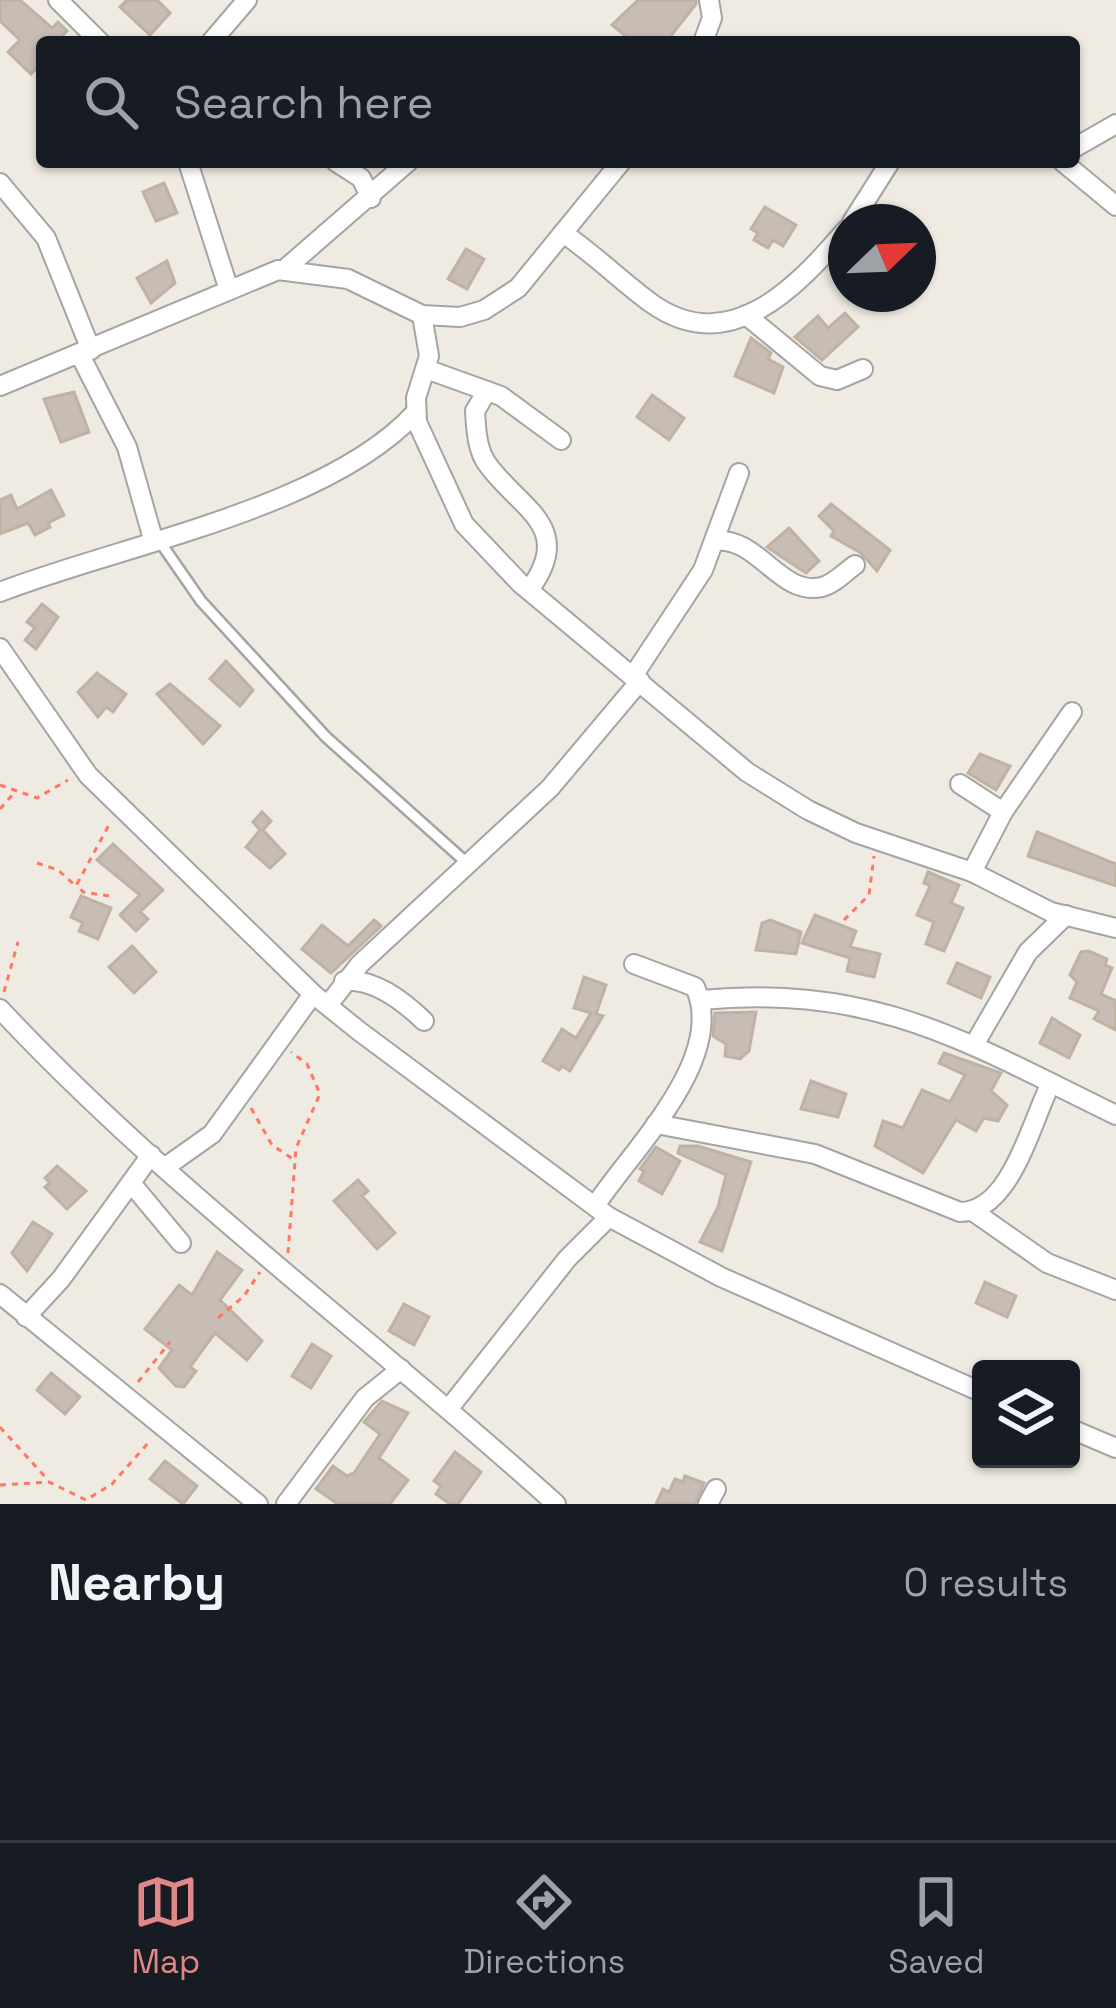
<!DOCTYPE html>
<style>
:root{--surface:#171b24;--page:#242831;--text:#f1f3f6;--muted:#9ea1a6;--line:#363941;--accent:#df8887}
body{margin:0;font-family:"Space Grotesk",sans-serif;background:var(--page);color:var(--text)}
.controls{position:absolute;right:36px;bottom:36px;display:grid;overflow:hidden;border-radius:12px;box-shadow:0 3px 9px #0004}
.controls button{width:108px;height:108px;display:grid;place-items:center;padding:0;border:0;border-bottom:3px solid var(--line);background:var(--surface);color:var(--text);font:60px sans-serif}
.compass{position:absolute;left:828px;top:204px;width:108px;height:108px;border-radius:50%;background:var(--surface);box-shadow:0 3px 9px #0004;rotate:67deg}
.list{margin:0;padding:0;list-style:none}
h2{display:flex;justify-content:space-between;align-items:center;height:156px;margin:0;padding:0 48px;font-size:51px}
h2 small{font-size:39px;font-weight:400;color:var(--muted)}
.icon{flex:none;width:66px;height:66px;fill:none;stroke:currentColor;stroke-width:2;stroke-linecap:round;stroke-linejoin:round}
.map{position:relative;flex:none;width:1116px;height:1504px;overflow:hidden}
.search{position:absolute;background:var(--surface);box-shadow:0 3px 9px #0004;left:36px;right:36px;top:36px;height:132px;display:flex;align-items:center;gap:30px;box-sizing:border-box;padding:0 42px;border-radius:12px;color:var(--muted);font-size:45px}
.sheet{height:336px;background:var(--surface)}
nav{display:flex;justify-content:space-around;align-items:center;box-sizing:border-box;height:168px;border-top:3px solid var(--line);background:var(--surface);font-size:33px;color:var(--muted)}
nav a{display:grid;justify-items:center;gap:6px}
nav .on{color:var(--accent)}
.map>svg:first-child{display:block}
.building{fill:#c7bdb5;stroke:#c1b1a3;stroke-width:3}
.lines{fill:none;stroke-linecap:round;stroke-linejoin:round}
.lane-casing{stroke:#a4a4a4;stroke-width:14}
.street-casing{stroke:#a4a4a4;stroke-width:22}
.path{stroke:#ff7762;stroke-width:3;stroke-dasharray:6 6;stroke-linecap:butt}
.lane{stroke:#fff;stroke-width:9}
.street{stroke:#fff;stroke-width:18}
</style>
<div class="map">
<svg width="1116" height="1504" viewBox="0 0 1116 1504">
<rect width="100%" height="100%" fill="#efebe2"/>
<g class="building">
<polygon points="0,0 20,0 52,28 58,22 67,31 56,42 42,42 42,62 31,74 8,52 20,40 0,21"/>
<polygon points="127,0 157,0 170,13 150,35 120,7"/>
<polygon points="638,0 696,0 696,4 666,42 633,42 612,25"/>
<polygon points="164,183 177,213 156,221 143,192"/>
<polygon points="765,207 796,225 783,246 773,240 768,248 754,240 758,233 751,229"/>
<polygon points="466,249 484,259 467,289 448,279"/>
<polygon points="167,261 175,283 151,303 137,278"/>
<polygon points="845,313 858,327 822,360 795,337 818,316 828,328"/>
<polygon points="751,338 771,353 768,359 783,367 774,393 735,376"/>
<polygon points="74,392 89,432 61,442 44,399"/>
<polygon points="652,395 684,418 669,440 637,417"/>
<polygon points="51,490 64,515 48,523 50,527 35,535 28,523 0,534 0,500 11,495 17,509"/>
<polygon points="831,504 890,550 877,571 861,553 831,536 834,531 819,516"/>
<polygon points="789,528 819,561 806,573 767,547"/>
<polygon points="42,604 58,617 36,649 25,640 35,628 27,622"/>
<polygon points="226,661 253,690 240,706 210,679"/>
<polygon points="97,673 126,694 113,712 106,707 98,717 78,692"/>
<polygon points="170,684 220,726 203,744 157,694"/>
<polygon points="980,754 1010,766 996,790 968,773"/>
<polygon points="262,812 271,821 263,830 285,854 270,868 246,847 260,830 253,822"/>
<polygon points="1037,832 1116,864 1116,886 1028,856"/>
<polygon points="113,844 163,890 140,912 148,919 136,931 120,915 140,895 97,860"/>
<polygon points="928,872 959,885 951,903 963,908 944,951 926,944 934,922 917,915 930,886 924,883"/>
<polygon points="81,896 111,908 98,939 79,931 83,923 71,917"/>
<polygon points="815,915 856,931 850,947 880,954 874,977 847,971 850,958 802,943"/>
<polygon points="374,920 381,926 331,973 302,949 322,925 348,946"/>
<polygon points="770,920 801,932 796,954 756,950 762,923"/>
<polygon points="132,946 156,972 134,993 109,967"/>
<polygon points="1089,951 1107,959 1105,965 1112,968 1101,994 1116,1001 1116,1030 1094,1019 1099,1011 1070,998 1077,982 1070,975 1081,952"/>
<polygon points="957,963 990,977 981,998 948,983"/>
<polygon points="584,977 606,985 596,1014 603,1016 570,1071 562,1066 559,1070 543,1061 562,1029 576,1038 591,1013 574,1008"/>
<polygon points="756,1012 749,1051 740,1059 725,1056 726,1044 713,1036 715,1013"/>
<polygon points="1052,1018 1080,1035 1069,1058 1040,1043"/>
<polygon points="944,1053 1001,1073 991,1091 1007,1105 998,1121 984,1118 976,1131 956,1120 923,1173 875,1146 883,1121 903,1128 922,1090 950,1102 965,1075 939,1063"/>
<polygon points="811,1081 846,1094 838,1117 801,1109"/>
<polygon points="680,1146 698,1146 751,1162 722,1251 700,1242 718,1207 726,1175 678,1153"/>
<polygon points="656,1147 680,1161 662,1194 639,1181 644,1171 640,1169"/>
<polygon points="57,1166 86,1191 67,1209 45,1187 50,1183 45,1178"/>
<polygon points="358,1180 368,1191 362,1196 395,1233 377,1249 334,1201"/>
<polygon points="33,1222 52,1234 27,1271 12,1253"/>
<polygon points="217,1252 242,1270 220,1300 262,1341 247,1360 215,1333 190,1367 196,1371 184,1387 176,1386 159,1368 172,1350 145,1329 179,1285 192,1295"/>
<polygon points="985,1282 1016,1296 1007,1317 976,1303"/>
<polygon points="404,1304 429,1317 414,1345 389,1331"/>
<polygon points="312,1344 331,1356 311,1388 292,1376"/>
<polygon points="51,1373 80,1397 65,1414 37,1390"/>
<polygon points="382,1401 408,1413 379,1458 408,1480 390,1504 338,1504 316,1489 333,1466 347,1476 354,1473 380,1434 364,1422"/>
<polygon points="455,1452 481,1472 458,1504 450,1504 436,1494 441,1486 434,1481"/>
<polygon points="165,1461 197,1486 183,1504 150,1479"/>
<polygon points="685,1476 704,1483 695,1504 656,1504 663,1489 669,1492 675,1479 683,1482"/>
</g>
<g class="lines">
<g class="lane-casing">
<polyline id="lane" points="158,539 201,601 326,737 468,864"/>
</g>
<g class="street-casing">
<g id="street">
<polyline points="58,0 100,42"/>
<polyline points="211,42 247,0"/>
<polyline points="703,42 712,18 709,0"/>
<polyline points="1074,148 1116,124"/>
<polyline points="188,162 228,287"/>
<polyline points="336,162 361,178 371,198"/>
<polyline points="1063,162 1116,206"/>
<polyline points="0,183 46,238 91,350"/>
<polyline points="852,222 890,162"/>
<path d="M563,233c31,21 58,48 88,70 78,56 145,-15 195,-73"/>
<polyline points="285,269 408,162"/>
<polyline points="422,315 429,356 416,398 417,422 464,524 520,583 747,772 808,810 856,833 972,872 1051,912 1116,928"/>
<polyline points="746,315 820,376 837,380 863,369"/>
<polyline points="80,355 127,447 153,539"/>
<polyline points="426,369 501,396 561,440"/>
<polyline points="0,386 278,270 348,279 422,315 460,317 484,310 518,288 621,162"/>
<path d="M487,391l-12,20c1,18 2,40 13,54 32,44 88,62 41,125"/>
<path d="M715,541c43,-5 65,56 107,46 12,-3 23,-15 33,-22"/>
<path d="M0,592c121,-47 329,-84 416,-180"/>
<polyline points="0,648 88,775 313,994 359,1031 609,1217 721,1277 981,1392"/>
<polyline points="633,676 703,570 739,473"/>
<polyline points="960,784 1003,812"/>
<polyline points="972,872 1003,812 1072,712"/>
<path d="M344,981c30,-3 59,20 80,40"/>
<path d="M701,1000c175,-16 265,42 415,115"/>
<polyline points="328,1005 360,964 550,788 640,681"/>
<path d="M0,1009c170,182 372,328 556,495"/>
<polyline points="974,1045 1028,952 1066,915"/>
<path d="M656,1124l159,30 145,58c51,0 71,-90 91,-129"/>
<polyline points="164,1168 212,1134 313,994"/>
<polyline points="131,1183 181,1243"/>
<path d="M595,1206c36,-55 133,-148 100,-219l-61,-23"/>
<polyline points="974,1212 1047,1263 1116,1290"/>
<polyline points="0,1294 258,1504"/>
<polyline points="26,1317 61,1279 151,1155"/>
<polyline points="450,1407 567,1259 609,1217"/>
<polyline points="1071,1429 1116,1448"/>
<polyline points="286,1504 365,1398 401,1369"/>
<polyline points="708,1504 716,1489"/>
</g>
</g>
<g class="path">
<polyline points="0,785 37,798 68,780"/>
<polyline points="0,809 14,793"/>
<polyline points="37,863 58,870 77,887"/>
<polyline points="109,896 83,892 77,884 110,823"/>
<polyline points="844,920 869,895 874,856"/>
<polyline points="4,992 18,942"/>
<polyline points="251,1108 272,1145 293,1159"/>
<polyline points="288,1253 296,1148 320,1094 307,1064 291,1052"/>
<polyline points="218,1318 244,1296 260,1272"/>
<polyline points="138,1382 170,1342"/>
<polyline points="0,1427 48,1480"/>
<polyline points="0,1485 49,1482 86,1500 112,1484 150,1441"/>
</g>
<use href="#lane" class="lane"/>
<use href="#street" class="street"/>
</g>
</svg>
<div class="controls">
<button><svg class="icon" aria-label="layers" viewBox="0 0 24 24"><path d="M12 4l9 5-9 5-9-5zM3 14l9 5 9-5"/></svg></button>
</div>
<svg class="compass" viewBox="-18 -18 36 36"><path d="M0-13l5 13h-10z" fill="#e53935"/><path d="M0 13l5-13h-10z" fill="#9ea1a6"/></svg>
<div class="search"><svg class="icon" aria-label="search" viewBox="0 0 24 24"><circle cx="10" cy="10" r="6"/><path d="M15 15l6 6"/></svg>Search here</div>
</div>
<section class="sheet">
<h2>Nearby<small>0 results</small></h2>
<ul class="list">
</ul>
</section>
<nav>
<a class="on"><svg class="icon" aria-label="map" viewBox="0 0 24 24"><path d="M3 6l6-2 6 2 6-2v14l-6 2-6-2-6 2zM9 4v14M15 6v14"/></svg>Map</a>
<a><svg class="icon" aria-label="directions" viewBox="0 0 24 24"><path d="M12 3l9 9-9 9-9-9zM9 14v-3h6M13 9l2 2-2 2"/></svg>Directions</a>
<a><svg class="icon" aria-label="saved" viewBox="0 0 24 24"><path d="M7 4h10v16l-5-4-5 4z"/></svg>Saved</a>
</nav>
